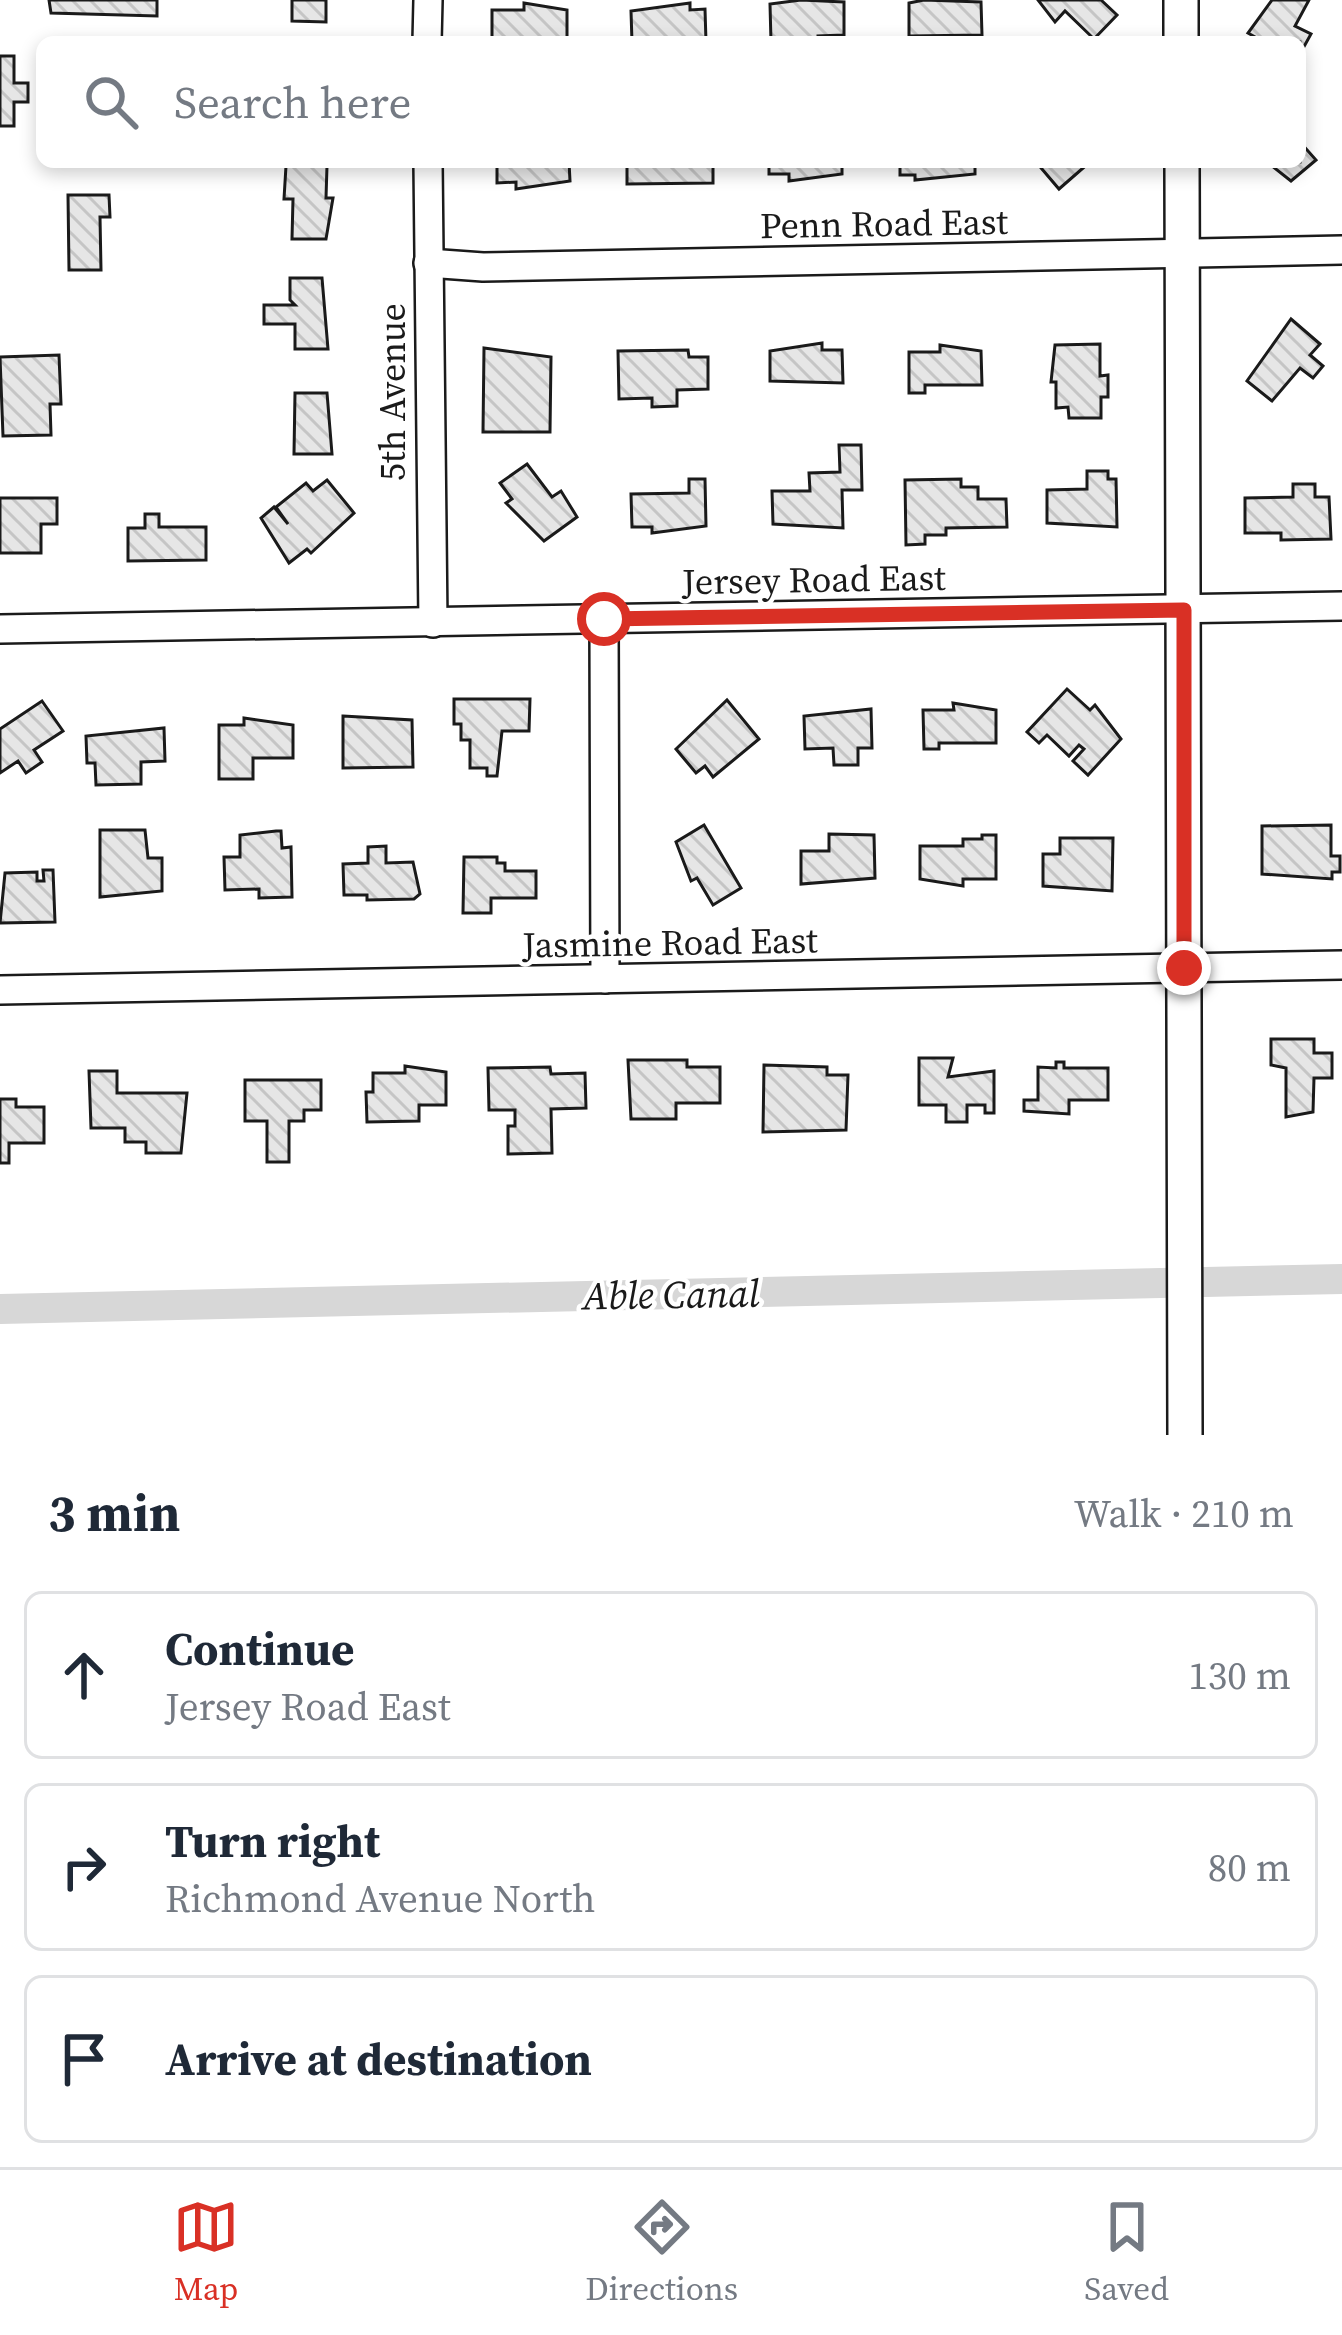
<!DOCTYPE html>
<meta charset="utf-8">
<style>
:root{--surface:#fff;--page:#f6f6f7;--text:#1f2937;--muted:#747a83;--line:#e0e1e3;--accent:#d93025}
body{margin:0;font-family:"Source Serif 4",serif;background:var(--page);color:var(--text)}
.stop{position:absolute;width:36px;height:36px;margin:-27px;border:9px solid #d93025;border-radius:50%;background:#fff}
.stop.end{background:#d93025;border-color:#fff;box-shadow:0 3px 12px #0008}
.list{margin:0;padding:0;list-style:none}
h2{display:flex;justify-content:space-between;align-items:center;height:156px;margin:0;padding:0 48px;font-size:51px}
h2 small{font-size:39px;font-weight:400;color:var(--muted)}
.list li{display:grid;grid-template-columns:78px 1fr auto;gap:36px;align-items:center;box-sizing:border-box;height:168px;margin:0 24px 24px;padding:0 24px;border:3px solid var(--line);border-radius:18px}
.list b{display:block;font-size:45px;white-space:nowrap}
.list p{margin:0;font-size:39px;white-space:nowrap;color:var(--muted)}
.list em{font-size:39px;font-style:normal;color:var(--muted)}
.icon{flex:none;width:66px;height:66px;fill:none;stroke:currentColor;stroke-width:2;stroke-linecap:round;stroke-linejoin:round}
.map{position:relative;flex:none;width:1342px;height:1435px;overflow:hidden}
.search{position:absolute;background:var(--surface);box-shadow:0 6px 18px #0003;left:36px;right:36px;top:36px;height:132px;display:flex;align-items:center;gap:30px;box-sizing:border-box;padding:0 42px;border-radius:18px;color:var(--muted);font-size:45px}
.sheet{height:732px;background:var(--surface)}
nav{display:flex;justify-content:space-around;align-items:center;box-sizing:border-box;height:168px;border-top:3px solid var(--line);background:var(--surface);font-size:33px;color:var(--muted)}
nav a{display:grid;justify-items:center;gap:6px}
nav .on{color:var(--accent)}
.map>svg:first-child{display:block}
.lines{fill:none;stroke-linecap:round;stroke-linejoin:round}
.canal{stroke:#d7d7d7;stroke-width:30}
.building{fill:url(#building-back-hatch);stroke:#1a1a1a;stroke-width:3}
.minor-casing{stroke:#1a1a1a;stroke-width:32}
.tertiary-casing{stroke:#1a1a1a;stroke-width:38}
.minor{stroke:#fff;stroke-width:27}
.tertiary{stroke:#fff;stroke-width:33}
.route{stroke:#d93025;stroke-width:15}
.labels{text-anchor:middle;stroke-width:9;stroke-linejoin:round;paint-order:stroke}
.street-label{font-size:36px;fill:#1a1a1a;stroke:#fff}
.water-label{font-size:39px;font-style:italic;fill:#1a1a1a;stroke:#fff}
</style>
<div class="map">
<svg width="1342" height="1435" viewBox="0 0 1342 1435">
<defs>
<pattern id="building-back-hatch" width="6" height="6" patternUnits="userSpaceOnUse" patternTransform="scale(3)"><rect width="6" height="6" fill="#e6e6e6"/><path d="M-1 5l2 2M0 0l6 6M5-1l2 2" fill="none" stroke="#c5c5c5"/></pattern>
</defs>
<rect width="100%" height="100%" fill="#fff"/>
<g class="lines">
<polyline class="canal" points="0,1309 1342,1279"/>
</g>
<g class="building">
<polygon points="49,0 157,0 157,16 51,13"/>
<polygon points="292,0 326,0 326,22 292,21"/>
<polygon points="801,0 844,2 844,35 818,36 818,42 771,42 770,4"/>
<polygon points="924,0 981,2 982,35 909,36 909,3"/>
<polygon points="1038,0 1101,0 1117,15 1094,39 1065,11 1055,22"/>
<polygon points="1272,0 1309,0 1295,26 1311,34 1301,52 1300,42 1264,42 1248,33"/>
<polygon points="524,3 567,10 567,42 492,42 492,10 524,10"/>
<polygon points="690,3 690,10 705,9 706,42 632,42 631,11"/>
<polygon points="0,56 14,56 14,83 28,83 28,102 14,102 14,126 0,126"/>
<polygon points="1300,142 1316,160 1291,181 1267,162 1300,162"/>
<polygon points="497,162 569,162 570,181 516,189 516,182 497,183"/>
<polygon points="627,162 713,162 713,183 627,184"/>
<polygon points="769,162 842,162 842,174 789,181 789,174 769,174"/>
<polygon points="900,162 975,162 975,174 915,180 915,175 900,175"/>
<polygon points="1036,162 1090,162 1059,189"/>
<polygon points="286,166 327,166 326,198 333,198 326,239 292,239 293,199 284,199"/>
<polygon points="68,195 109,195 110,217 100,217 101,270 69,270"/>
<polygon points="290,278 322,278 328,349 295,349 295,324 264,324 264,305 295,305 290,300"/>
<polygon points="1291,319 1320,344 1310,355 1323,366 1313,378 1300,368 1272,401 1247,381"/>
<polygon points="822,343 822,350 842,350 843,383 770,381 770,351"/>
<polygon points="1100,344 1100,376 1108,375 1108,397 1101,397 1101,418 1069,418 1068,407 1056,408 1056,382 1051,382 1055,345"/>
<polygon points="940,345 981,351 982,385 925,385 925,393 909,393 909,352 940,352"/>
<polygon points="484,348 551,357 550,432 483,432"/>
<polygon points="688,350 689,357 708,357 708,389 677,390 677,406 652,407 652,398 619,399 618,351"/>
<polygon points="59,355 61,404 50,404 51,435 3,436 0,357"/>
<polygon points="295,393 327,393 332,454 294,454"/>
<polygon points="839,445 861,445 862,490 842,490 843,528 773,524 772,491 810,491 809,473 840,472"/>
<polygon points="527,464 552,497 561,491 577,517 544,541 506,503 512,499 500,483"/>
<polygon points="1087,471 1108,471 1108,479 1116,479 1117,527 1047,523 1047,490 1087,489"/>
<polygon points="689,479 705,479 706,526 652,533 652,527 632,527 631,494 689,493"/>
<polygon points="961,479 961,487 978,487 978,499 1006,499 1007,527 946,528 946,535 925,535 925,544 906,545 905,480"/>
<polygon points="327,480 354,513 311,553 307,549 289,563 261,518 274,507 288,524 276,507 306,483 313,491"/>
<polygon points="1293,484 1315,484 1315,497 1329,497 1331,539 1281,540 1281,533 1245,533 1245,498 1293,497"/>
<polygon points="0,498 57,498 57,524 41,524 41,553 0,553"/>
<polygon points="145,514 159,514 159,527 206,527 206,560 128,561 128,528 145,528"/>
<polygon points="1067,689 1090,710 1095,705 1121,739 1088,775 1073,761 1084,749 1079,745 1069,756 1047,735 1039,743 1027,732"/>
<polygon points="454,699 530,699 529,731 502,731 497,776 487,776 487,768 470,768 470,740 461,740 461,724 454,724"/>
<polygon points="727,700 759,739 713,777 705,766 696,773 676,749"/>
<polygon points="42,701 63,731 34,750 42,762 26,773 18,761 0,773 0,729"/>
<polygon points="953,703 996,710 996,743 939,743 939,749 924,749 923,710 954,710"/>
<polygon points="871,709 872,748 858,748 858,765 834,765 833,748 805,749 804,716"/>
<polygon points="343,716 412,720 413,767 343,768"/>
<polygon points="244,718 293,725 293,758 253,758 253,779 219,779 219,725 244,725"/>
<polygon points="164,728 165,761 141,762 141,784 96,785 95,763 87,763 86,736"/>
<polygon points="704,825 741,888 713,905 697,878 691,881 676,842"/>
<polygon points="1331,825 1331,856 1340,856 1340,872 1332,872 1332,879 1262,874 1262,826"/>
<polygon points="100,830 145,830 148,858 162,858 162,891 100,897"/>
<polygon points="276,831 281,831 282,848 291,847 292,897 259,898 259,889 225,890 224,857 240,857 240,835"/>
<polygon points="829,834 874,835 875,878 801,884 801,851 829,851"/>
<polygon points="982,835 996,835 996,879 963,879 963,886 920,879 920,846 963,846 963,839 982,839"/>
<polygon points="1060,838 1113,838 1112,891 1043,886 1043,854 1060,854"/>
<polygon points="386,846 386,863 413,862 420,894 414,899 367,900 367,895 344,895 343,864 368,863 368,847"/>
<polygon points="464,857 497,857 497,863 505,863 505,871 536,871 536,898 491,898 491,913 463,913"/>
<polygon points="43,870 53,870 55,922 0,923 5,873 37,872 37,881 44,881"/>
<polygon points="1271,1039 1314,1039 1314,1053 1332,1053 1332,1078 1314,1078 1313,1112 1286,1117 1286,1068 1271,1065"/>
<polygon points="919,1058 953,1058 948,1077 994,1071 994,1113 985,1113 985,1105 967,1105 967,1122 946,1122 946,1105 919,1105"/>
<polygon points="628,1060 687,1060 687,1067 720,1067 720,1103 676,1103 676,1119 631,1119"/>
<polygon points="1056,1062 1064,1062 1064,1068 1108,1068 1108,1100 1069,1100 1069,1114 1024,1111 1024,1100 1038,1100 1038,1067 1056,1068"/>
<polygon points="764,1065 827,1067 827,1075 848,1075 846,1130 763,1132"/>
<polygon points="405,1066 446,1072 446,1105 419,1105 419,1121 367,1122 366,1092 373,1092 373,1073 405,1073"/>
<polygon points="550,1067 551,1074 585,1073 586,1108 551,1109 552,1153 508,1154 508,1126 515,1126 515,1110 489,1110 488,1068"/>
<polygon points="89,1071 117,1071 117,1093 187,1093 181,1153 146,1153 146,1142 125,1142 125,1128 91,1128"/>
<polygon points="245,1080 321,1080 321,1110 304,1110 304,1121 289,1121 289,1162 267,1162 267,1121 245,1121"/>
<polygon points="0,1099 16,1099 16,1107 44,1107 44,1143 9,1143 9,1163 0,1163"/>
</g>
<g class="lines">
<g class="minor-casing">
<g id="minor">
<polyline points="427,42 428,0"/>
<polyline points="428,162 433,623"/>
<polyline points="428,263 483,267 1342,250"/>
<polyline points="604,619 605,979"/>
<polyline points="0,629 1342,606"/>
<polyline points="0,990 1342,965"/>
</g>
</g>
<g class="tertiary-casing">
<g id="tertiary">
<polyline points="1181,42 1181,0"/>
<polyline points="1182,162 1185,1435"/>
</g>
</g>
<use href="#minor" class="minor"/>
<use href="#tertiary" class="tertiary"/>
</g>
<g class="lines">
<polyline class="route" points="604,619 1184,610 1184,968"/>
</g>
<g class="labels">
<g class="street-label">
<text transform="translate(884 223) rotate(-1)" y="13">Penn Road East</text>
<text transform="translate(392 392) rotate(-90)" y="13">5th Avenue</text>
<text transform="translate(814 579) rotate(-1)" y="13">Jersey Road East</text>
<text transform="translate(670 942) rotate(-1)" y="13">Jasmine Road East</text>
</g>
<g class="water-label">
<text transform="translate(671 1294) rotate(-1)" y="14">Able Canal</text>
</g>
</g>
</svg>
<div class="stop" style="left:604px;top:619px"></div>
<div class="stop end" style="left:1184px;top:968px"></div>
<div class="search"><svg class="icon" aria-label="search" viewBox="0 0 24 24"><circle cx="10" cy="10" r="6"/><path d="M15 15l6 6"/></svg>Search here</div>
</div>
<section class="sheet">
<h2>3 min<small>Walk · 210 m</small></h2>
<ul class="list">
<li><svg class="icon" aria-label="ahead" viewBox="0 0 24 24"><path d="M12 20V5M6 11l6-6 6 6"/></svg><div><b>Continue</b><p>Jersey Road East</p></div><em>130 m</em></li>
<li><svg class="icon" aria-label="right" viewBox="0 0 24 24"><path d="M7 20v-9h11M14 6l5 5-5 5"/></svg><div><b>Turn right</b><p>Richmond Avenue North</p></div><em>80 m</em></li>
<li><svg class="icon" aria-label="arrive" viewBox="0 0 24 24"><path d="M6 21V4h12l-3 4 3 4H6"/></svg><div><b>Arrive at destination</b></div></li>
</ul>
</section>
<nav>
<a class="on"><svg class="icon" aria-label="map" viewBox="0 0 24 24"><path d="M3 6l6-2 6 2 6-2v14l-6 2-6-2-6 2zM9 4v14M15 6v14"/></svg>Map</a>
<a><svg class="icon" aria-label="directions" viewBox="0 0 24 24"><path d="M12 3l9 9-9 9-9-9zM9 14v-3h6M13 9l2 2-2 2"/></svg>Directions</a>
<a><svg class="icon" aria-label="saved" viewBox="0 0 24 24"><path d="M7 4h10v16l-5-4-5 4z"/></svg>Saved</a>
</nav>
